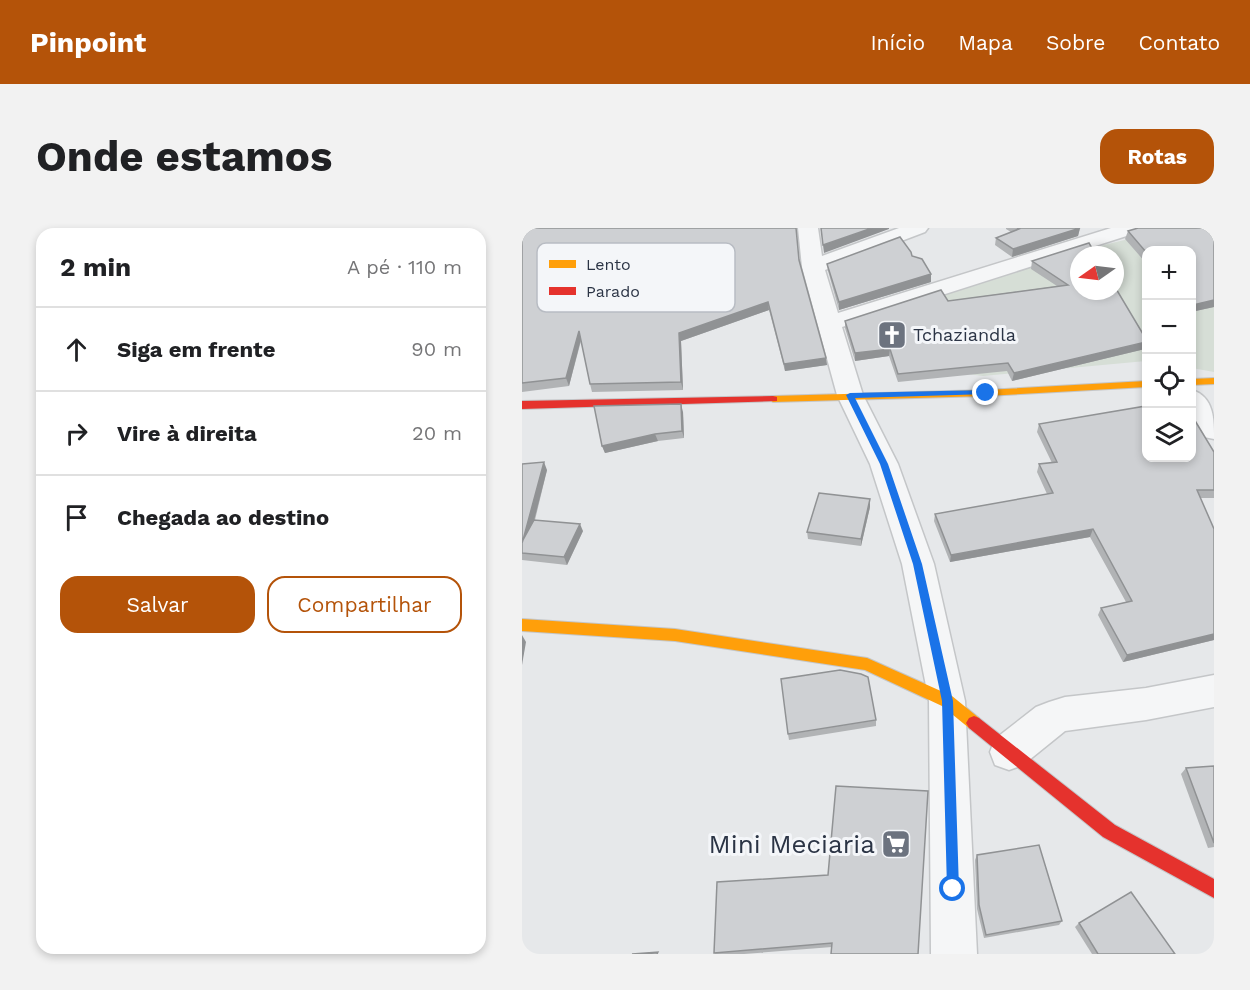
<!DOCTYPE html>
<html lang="pt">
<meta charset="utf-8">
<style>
:root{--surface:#fff;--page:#f2f2f2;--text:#202124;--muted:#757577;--line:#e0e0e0;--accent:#b45309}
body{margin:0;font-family:"Work Sans",sans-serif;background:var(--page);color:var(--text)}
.controls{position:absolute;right:18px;top:18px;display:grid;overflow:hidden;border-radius:12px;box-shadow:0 3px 9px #0003}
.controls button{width:54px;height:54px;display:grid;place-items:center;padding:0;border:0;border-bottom:2px solid var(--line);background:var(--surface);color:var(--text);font:30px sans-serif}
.compass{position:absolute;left:548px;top:18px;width:54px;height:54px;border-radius:50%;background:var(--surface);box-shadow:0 3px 9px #0003;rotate:256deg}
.stop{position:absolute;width:18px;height:18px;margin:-14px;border:4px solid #1a73e8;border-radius:50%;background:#fff}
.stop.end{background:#1a73e8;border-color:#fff;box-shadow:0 2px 6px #0008}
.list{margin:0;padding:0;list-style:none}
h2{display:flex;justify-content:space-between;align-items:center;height:78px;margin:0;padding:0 24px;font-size:26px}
h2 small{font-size:20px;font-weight:400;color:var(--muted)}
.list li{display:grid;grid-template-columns:39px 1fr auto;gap:18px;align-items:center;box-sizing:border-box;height:84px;padding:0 24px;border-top:2px solid var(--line)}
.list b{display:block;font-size:22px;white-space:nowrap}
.list em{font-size:20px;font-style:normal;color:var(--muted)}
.actions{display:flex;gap:12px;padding:18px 24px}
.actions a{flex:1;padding:14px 0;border:2px solid var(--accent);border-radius:18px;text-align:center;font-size:21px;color:var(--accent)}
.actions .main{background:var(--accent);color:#fff}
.icon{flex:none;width:33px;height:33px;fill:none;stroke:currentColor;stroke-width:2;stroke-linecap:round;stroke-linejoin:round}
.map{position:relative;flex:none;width:692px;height:726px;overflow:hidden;border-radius:18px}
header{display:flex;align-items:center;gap:36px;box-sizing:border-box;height:84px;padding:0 30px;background:var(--accent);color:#fff}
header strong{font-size:28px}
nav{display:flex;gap:33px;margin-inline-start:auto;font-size:21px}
.intro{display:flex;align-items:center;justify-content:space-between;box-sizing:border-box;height:144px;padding:0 36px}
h1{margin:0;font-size:42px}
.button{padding:15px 27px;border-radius:18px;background:var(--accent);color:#fff;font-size:21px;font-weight:700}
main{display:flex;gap:36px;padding:0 36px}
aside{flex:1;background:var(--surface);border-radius:18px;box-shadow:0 3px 9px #0003}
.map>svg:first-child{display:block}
.green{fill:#d6ded6;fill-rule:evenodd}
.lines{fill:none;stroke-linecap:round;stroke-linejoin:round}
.street-casing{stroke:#c4c6c8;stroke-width:3}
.slow-casing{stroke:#c4c6c8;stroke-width:2}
.jam-casing{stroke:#c4c6c8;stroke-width:2}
.street{fill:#f5f6f7;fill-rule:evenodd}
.slow{fill:#ff9f0a;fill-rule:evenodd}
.jam{fill:#e5322d;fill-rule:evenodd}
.wall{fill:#b1b3b5}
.shaded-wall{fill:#909294}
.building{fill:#ced0d3;stroke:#909294;stroke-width:1.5}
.route{fill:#1a73e8}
.labels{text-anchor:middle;stroke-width:6;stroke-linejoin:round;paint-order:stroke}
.far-poi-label{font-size:18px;fill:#2b3445;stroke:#f4f6f9;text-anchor:start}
.near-poi-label{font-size:26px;fill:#2b3445;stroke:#f4f6f9;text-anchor:end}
.key{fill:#f4f6f9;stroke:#b8bcc3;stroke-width:1.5}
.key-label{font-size:16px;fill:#2b3445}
</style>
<header>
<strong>Pinpoint</strong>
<nav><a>Início</a><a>Mapa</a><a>Sobre</a><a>Contato</a></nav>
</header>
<div class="intro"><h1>Onde estamos</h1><a class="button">Rotas</a></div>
<main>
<aside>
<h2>2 min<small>A pé · 110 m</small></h2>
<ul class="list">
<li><svg class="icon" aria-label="ahead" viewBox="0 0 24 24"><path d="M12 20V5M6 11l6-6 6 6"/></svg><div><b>Siga em frente</b></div><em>90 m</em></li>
<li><svg class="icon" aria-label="right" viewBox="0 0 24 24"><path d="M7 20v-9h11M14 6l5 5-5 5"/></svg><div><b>Vire à direita</b></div><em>20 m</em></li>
<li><svg class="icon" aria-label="arrive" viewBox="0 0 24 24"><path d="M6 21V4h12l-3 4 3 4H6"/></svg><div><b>Chegada ao destino</b></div></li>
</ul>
<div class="actions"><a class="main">Salvar</a><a>Compartilhar</a></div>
</aside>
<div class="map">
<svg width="692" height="726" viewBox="0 0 692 726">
<rect width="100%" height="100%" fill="#e6e8ea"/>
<path class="green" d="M652,0h40v144l-22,-4v-118h-46v111l-163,15 -67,-9 -1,-65 135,-44zM557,27h36v36h-36z"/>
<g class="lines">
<g class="street-casing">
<g id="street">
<polygon points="276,0 296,0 300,28 377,0 406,0 403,4 303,42 316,85 589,0 620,0 617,4 320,99 341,167 376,236 412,336 443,473 455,726 409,726 407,473 380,336 348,236 315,167 280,39"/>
<path d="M670,162c22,7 22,29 22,49l-10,-2 -12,-19z"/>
<polygon points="692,447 692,479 624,492 543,503 501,537 487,542 473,537 468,524 473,511 514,479 527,474 543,469 624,460"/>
</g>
</g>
<g class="slow-casing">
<g id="slow">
<polygon points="692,150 692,156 670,157 670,151"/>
<polygon points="624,153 624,159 464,168 251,174 246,171 251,168 464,162"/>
<polygon points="0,391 153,401 345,430 430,468 457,490 460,495 457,500 452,502 447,500 420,478 343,442 153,413 0,403"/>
</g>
</g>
<g class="jam-casing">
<g id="jam">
<polygon points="251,168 255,169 255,173 0,181 0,173"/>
<polygon points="452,488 457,490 593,597 692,651 692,670 581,609 447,500 444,495 447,490"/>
</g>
</g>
<use href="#street" class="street"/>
<use href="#slow" class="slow"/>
<use href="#jam" class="jam"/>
</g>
<g class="wall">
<polygon points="0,0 277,32 305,137 263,143 247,82 159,113 161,162 70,164 68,156 59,113 47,158 0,164"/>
<polygon points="484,0 558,0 556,8 490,29 473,17 474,10 489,4 484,1"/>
<polygon points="692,0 692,79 669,84 669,22 624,22 624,35 603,11 606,3"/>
<polygon points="567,15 623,121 490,153 485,143 376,154 367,128 333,133 323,100 323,93 426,73 535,58 509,41 510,33"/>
<polygon points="390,28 409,46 409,54 317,82 306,43 305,36"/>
<polygon points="161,184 162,210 136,213 83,225 80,218"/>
<polygon points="517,196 692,224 692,270 678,270 692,301 692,412 601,434 576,387 579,380 604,374 568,309 428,334 412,293 413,286 525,266 515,244 517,236 530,235 515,204"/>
<polygon points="0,236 25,242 13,292 61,303 45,337 0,332"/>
<polygon points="348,279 339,318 286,311 285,304"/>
<polygon points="354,492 354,498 267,512 266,506"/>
<polygon points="692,538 692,619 686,620 659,546 664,540"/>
<polygon points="455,627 540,693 537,697 462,710 455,681 453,632"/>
<polygon points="195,654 396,726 310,719 222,726 193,726 192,725"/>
<polygon points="557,695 653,726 570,726 553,699"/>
</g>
<g class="shaded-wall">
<polygon points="350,0 367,0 367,1 302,25 301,17"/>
<polygon points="558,0 556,8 490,29 491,21"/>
<polygon points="409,46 409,54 317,82 317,74"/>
<polygon points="692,72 692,79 669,84 671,77"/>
<polygon points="246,74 247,82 159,113 161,162 159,154 157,105"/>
<polygon points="57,103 59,111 47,158 44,150"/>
<polygon points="624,114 623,121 490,153 492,145"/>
<polygon points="368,121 367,128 333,133 333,125"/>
<polygon points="304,130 305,137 263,143 262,136"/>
<polygon points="159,176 161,184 162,210 160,203"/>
<polygon points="133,206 136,213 83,225 80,218"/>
<polygon points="22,234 25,242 5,320 1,312"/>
<polygon points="348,271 348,279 339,318 339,311"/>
<polygon points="58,296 61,303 45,337 42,329"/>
<polygon points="571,301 568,309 428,334 429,327"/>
<polygon points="692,406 692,412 601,434 605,427"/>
<polygon points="0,407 4,414 0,437"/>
</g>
<g class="building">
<polygon points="0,0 274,0 277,32 304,130 262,136 246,74 157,105 159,154 68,156 57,103 44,150 0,155"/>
<polygon points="299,0 350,0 301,17"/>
<polygon points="495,0 558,0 491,21 474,10 497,1"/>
<polygon points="616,0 692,0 692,72 671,77 669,75 669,22 624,22 624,24 606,3"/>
<polygon points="378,9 389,24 390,28 400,31 409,46 317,74 305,36"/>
<polygon points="567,15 574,27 557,27 557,63 593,63 593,59 624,111 624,114 492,145 486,135 376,146 368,121 333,125 323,93 419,62 426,73 546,57 510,33"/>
<polygon points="159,176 160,203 133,206 80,218 72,178"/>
<polygon points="624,178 624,230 669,230 669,186 692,224 692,262 675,262 692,301 692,406 605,427 579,380 610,373 571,301 429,327 413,286 531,265 517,236 535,234 517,196"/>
<polygon points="22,234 1,312 12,292 58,296 42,329 0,325 0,315 1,312 0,312 0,236"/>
<polygon points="297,265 348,271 339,311 285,304"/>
<polygon points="318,442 339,446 346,449 354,492 266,506 259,451"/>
<polygon points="692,538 692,615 664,540"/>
<polygon points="314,558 406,563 396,726 309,726 310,715 192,725 195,654 306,647"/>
<polygon points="517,617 540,693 464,707 457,677 455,627"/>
<polygon points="609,664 653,726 576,726 557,695"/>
<polygon points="136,724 135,726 110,726"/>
</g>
<polygon class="route" points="464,162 467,163 467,166 333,170 366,236 400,336 431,473 437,661 435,665 431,667 426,665 425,661 420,473 391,336 358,236 324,167 328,165"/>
<defs>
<g id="church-square" transform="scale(1.5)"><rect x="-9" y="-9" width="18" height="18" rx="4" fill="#6c737f" stroke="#f4f6f9"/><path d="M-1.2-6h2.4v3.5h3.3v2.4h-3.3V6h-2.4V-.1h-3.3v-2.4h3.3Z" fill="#fff"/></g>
<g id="supermarket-square" transform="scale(1.5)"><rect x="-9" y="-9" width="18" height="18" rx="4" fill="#6c737f" stroke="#f4f6f9"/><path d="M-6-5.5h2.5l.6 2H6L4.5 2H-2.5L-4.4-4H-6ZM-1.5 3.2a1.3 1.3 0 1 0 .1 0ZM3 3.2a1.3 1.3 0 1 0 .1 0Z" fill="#fff"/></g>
</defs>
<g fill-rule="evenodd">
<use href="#church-square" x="370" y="107"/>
<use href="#supermarket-square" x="374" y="616"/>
</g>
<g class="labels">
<g class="far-poi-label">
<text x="391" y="113">Tchaziandla</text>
</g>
<g class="near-poi-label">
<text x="353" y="625">Mini Meciaria</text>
</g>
</g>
<rect x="15" y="15" width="198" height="69" rx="9" class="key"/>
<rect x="27" y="32" width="27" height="8" fill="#ff9f0a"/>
<rect x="27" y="59" width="27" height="8" fill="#e5322d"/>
<g class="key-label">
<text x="64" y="42">Lento</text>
<text x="64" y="69">Parado</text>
</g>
</svg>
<div class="controls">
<button>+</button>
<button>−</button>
<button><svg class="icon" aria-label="locate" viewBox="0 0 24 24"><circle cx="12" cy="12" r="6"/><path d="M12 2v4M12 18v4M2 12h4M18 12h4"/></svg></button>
<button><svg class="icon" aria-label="layers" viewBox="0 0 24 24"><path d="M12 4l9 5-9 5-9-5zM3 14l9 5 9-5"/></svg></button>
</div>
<svg class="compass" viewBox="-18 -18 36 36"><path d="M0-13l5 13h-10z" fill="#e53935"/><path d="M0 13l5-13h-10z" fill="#757577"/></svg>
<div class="stop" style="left:431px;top:661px"></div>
<div class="stop end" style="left:464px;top:165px"></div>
</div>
</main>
